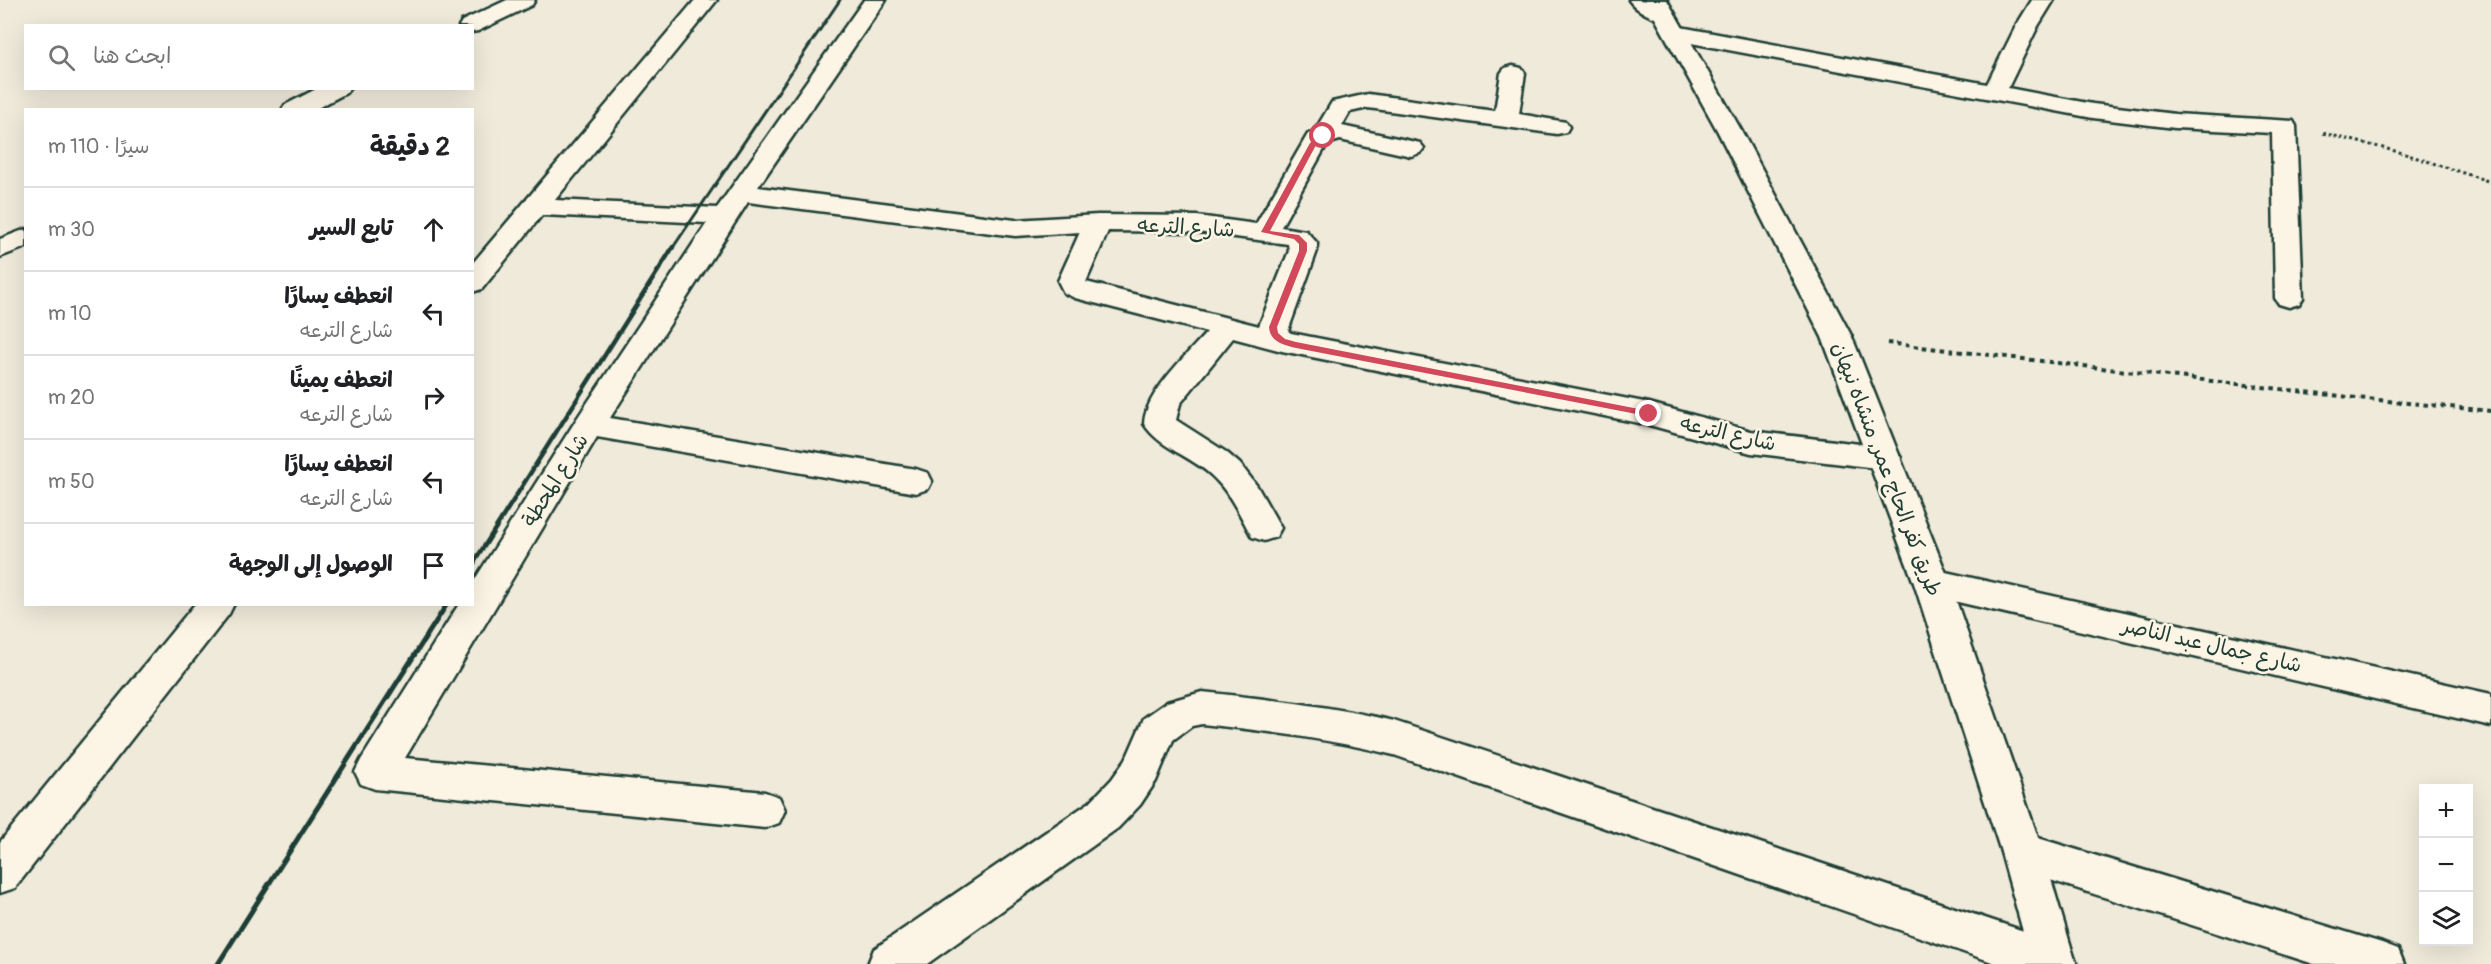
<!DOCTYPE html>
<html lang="ar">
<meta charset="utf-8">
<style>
:root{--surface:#fff;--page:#f6f6f6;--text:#202124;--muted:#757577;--line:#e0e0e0}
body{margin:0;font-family:Pangolin,"Playpen Sans Arabic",sans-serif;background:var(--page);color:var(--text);direction:rtl}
.controls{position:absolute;right:18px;bottom:18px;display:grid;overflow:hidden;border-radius:0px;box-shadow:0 6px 24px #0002}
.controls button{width:54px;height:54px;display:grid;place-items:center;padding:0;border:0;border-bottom:2px solid var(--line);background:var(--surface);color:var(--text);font:30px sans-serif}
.stop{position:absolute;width:18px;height:18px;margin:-14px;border:4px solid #d1495b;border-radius:50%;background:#fff}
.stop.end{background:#d1495b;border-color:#fff;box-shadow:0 2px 6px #0008}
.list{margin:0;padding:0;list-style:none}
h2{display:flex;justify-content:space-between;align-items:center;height:78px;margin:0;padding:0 24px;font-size:26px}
h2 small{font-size:20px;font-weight:400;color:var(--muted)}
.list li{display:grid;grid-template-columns:39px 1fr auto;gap:18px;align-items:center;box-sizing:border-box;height:84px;padding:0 24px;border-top:2px solid var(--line)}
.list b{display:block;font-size:22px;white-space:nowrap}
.list p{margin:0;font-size:20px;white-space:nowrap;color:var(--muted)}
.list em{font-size:20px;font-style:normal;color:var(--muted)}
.icon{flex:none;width:33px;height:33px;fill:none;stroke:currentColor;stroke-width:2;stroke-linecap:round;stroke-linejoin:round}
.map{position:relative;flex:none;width:2491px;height:964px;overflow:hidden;direction:ltr}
.search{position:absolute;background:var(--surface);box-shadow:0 6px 24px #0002;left:24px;top:24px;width:450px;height:66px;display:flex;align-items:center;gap:15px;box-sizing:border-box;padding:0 21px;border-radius:0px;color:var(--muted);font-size:22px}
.panel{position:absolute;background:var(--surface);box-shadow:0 6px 24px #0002;left:24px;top:108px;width:450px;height:498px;border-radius:0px;direction:rtl}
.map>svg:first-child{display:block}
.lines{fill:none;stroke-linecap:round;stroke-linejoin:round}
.street-casing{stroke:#1f3d34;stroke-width:5}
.secondary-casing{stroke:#1f3d34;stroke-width:5}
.primary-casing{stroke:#1f3d34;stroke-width:5}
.path-far1{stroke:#1f3d34;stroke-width:3;stroke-dasharray:3 3;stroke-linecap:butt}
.path{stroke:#1f3d34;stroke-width:4;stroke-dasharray:4.5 4.5;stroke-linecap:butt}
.street{fill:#fcf5e5;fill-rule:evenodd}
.secondary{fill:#fcf5e5;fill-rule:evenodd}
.primary{fill:#fcf5e5;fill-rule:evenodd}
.rail-far2{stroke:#1f3d34;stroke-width:3}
.rail-far1{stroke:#1f3d34;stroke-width:4.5}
.rail{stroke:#1f3d34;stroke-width:5}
.route{fill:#d1495b}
.labels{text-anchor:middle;stroke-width:5;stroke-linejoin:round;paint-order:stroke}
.street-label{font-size:21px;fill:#1f3d34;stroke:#fcf5e5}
</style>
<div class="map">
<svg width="2491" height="964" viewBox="0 0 2491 964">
<rect width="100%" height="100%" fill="#efeada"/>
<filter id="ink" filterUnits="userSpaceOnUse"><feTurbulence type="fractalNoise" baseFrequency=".0167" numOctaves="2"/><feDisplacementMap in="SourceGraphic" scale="12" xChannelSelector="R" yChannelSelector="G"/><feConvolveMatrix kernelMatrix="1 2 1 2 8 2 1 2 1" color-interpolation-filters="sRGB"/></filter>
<g filter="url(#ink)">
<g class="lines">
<g class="street-casing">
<g id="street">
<path d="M695,0h22l-162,200 162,8 147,-208h22l-128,187 257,33 83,-5 99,1 59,8 49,-85 3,-5 6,-2 18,-30 36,-8 127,17 6,-38 4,-5 8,-2 8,2 4,5 -6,41 47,8 3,5 -3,5 -9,2 -189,-26 -18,4 -8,14 78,17 4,5 -4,5 -9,3 -71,-16 -13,4 -46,83 25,4 11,12v8l-29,80 3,2 358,70 102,28 134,16 11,3 5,8 -5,8 -11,3 -134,-16 -102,-28 -367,-74 -49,-13 -53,66 -4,16 50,32 14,12 17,22 24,42 -5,9 -12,4 -12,-4c-12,-22 -23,-46 -41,-62 -20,-19 -52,-27 -67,-51 1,-31 43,-69 63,-92l-132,-34 -11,-5 -6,-12 22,-49 -65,4 -267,-34 -138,216 306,51 12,4 4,8 -4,8 -12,4 -319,-56 -192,321 360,34 14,5 6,13 -6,13 -14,5 -390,-39 -14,-5 -6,-12 6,-12 98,-156h13v-20l106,-167 129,-194 -165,-8 -60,74 -10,3v-28zM1108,231l89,1 91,12 1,7 -30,75 -173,-44z"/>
<path d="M1629,0c17,0 35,0 46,14l-3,5c-14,3 -35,-7 -43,-19z"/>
<polygon points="2032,0 2054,0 2038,26 2008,88 2093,104 2175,114 2293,121 2296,126 2303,298 2299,304 2289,307 2279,304 2275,298 2272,133 2175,128 2093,118 1675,40 1667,38 1664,33 1667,28 1675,26 1987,84 2016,26"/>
<polygon points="1932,569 2491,694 2491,726 1919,593 1914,583 1919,573"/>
<polygon points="195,604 234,604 229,614 15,888 0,893 0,842"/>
<path d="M1202,692c65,7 128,14 192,29l660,220 16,6 6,15 -1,2h-77l-604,-209c-64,-16 -127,-24 -192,-31l-10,2 -19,14 -17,41 -16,24 -22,23 -191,136h-59l6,-15 216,-147 22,-23 14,-20 18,-41 23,-16z"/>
<polygon points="2022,833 2382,943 2398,949 2404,964 2314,964 2022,871 2007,865 2001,852 2007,839"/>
</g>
</g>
<g class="secondary-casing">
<polygon id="secondary" points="1645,0 1667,0 1741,130 1852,337 1950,583 2043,852 2076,964 2032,964 2001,852 1914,583 1822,337 1717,130"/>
</g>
<g class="primary-casing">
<g id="primary">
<polygon points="507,0 535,0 532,5 478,31 472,32 472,26 459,26 462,21"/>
<polygon points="318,88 350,88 346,93 314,110 282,110 285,105"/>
<polygon points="26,229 26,247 0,257 0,239"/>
</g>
</g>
<polyline class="path-far1" points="2323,133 2399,152 2491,182"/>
<polyline class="path" points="1887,343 2357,398 2491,411"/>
<use href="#street" class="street"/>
<use href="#secondary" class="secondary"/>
<use href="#primary" class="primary"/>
<polyline class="rail-far2" points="672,249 840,0"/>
<polyline class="rail-far1" points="473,564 673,247"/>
<g class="rail">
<polyline points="472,565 474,563"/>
<polyline points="218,964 447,604"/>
</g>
</g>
</g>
<path class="route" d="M1321,134l6,2 -11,9 -46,86 29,4 8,8v8l-30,76 1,6 7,6 11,3 353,69 4,3 -1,3 -356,-69c-13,-3 -26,-6 -27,-21l30,-76v-7l-5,-5 -33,-7 49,-89z"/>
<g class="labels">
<g class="street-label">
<text transform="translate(1186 227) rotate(3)" y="7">شارع الترعه</text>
<text transform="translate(1728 433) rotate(13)" y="7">شارع الترعه</text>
<text transform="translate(1887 469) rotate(69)" y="7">طريق كفر الحاج عمر, منشاه نبهان</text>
<text transform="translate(555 480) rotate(-58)" y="7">شارع المحطة</text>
<text transform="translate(2212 645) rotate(13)" y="7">شارع جمال عبد الناصر</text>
</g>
</g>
</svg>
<div class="controls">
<button>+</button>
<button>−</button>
<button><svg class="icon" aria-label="layers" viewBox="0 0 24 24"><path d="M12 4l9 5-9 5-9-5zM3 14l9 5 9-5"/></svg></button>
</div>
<div class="stop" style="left:1323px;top:136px"></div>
<div class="stop end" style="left:1649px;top:414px"></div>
<div class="search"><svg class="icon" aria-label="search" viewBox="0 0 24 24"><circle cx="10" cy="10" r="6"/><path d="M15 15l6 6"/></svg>ابحث هنا</div>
<section class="panel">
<h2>2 دقيقة<small>سيرًا · 110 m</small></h2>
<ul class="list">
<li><svg class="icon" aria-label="ahead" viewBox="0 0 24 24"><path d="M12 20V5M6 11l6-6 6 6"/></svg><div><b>تابع السير</b></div><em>30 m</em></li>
<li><svg class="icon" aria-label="left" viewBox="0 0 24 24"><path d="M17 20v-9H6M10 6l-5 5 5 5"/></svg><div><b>انعطف يسارًا</b><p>شارع الترعه</p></div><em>10 m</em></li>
<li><svg class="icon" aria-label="right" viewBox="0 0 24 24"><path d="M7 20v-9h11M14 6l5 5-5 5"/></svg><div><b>انعطف يمينًا</b><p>شارع الترعه</p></div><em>20 m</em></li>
<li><svg class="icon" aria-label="left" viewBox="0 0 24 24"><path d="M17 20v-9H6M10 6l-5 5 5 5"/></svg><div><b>انعطف يسارًا</b><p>شارع الترعه</p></div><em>50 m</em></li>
<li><svg class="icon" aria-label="arrive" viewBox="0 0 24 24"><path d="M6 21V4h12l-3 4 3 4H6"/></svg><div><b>الوصول إلى الوجهة</b></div></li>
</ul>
</section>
</div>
